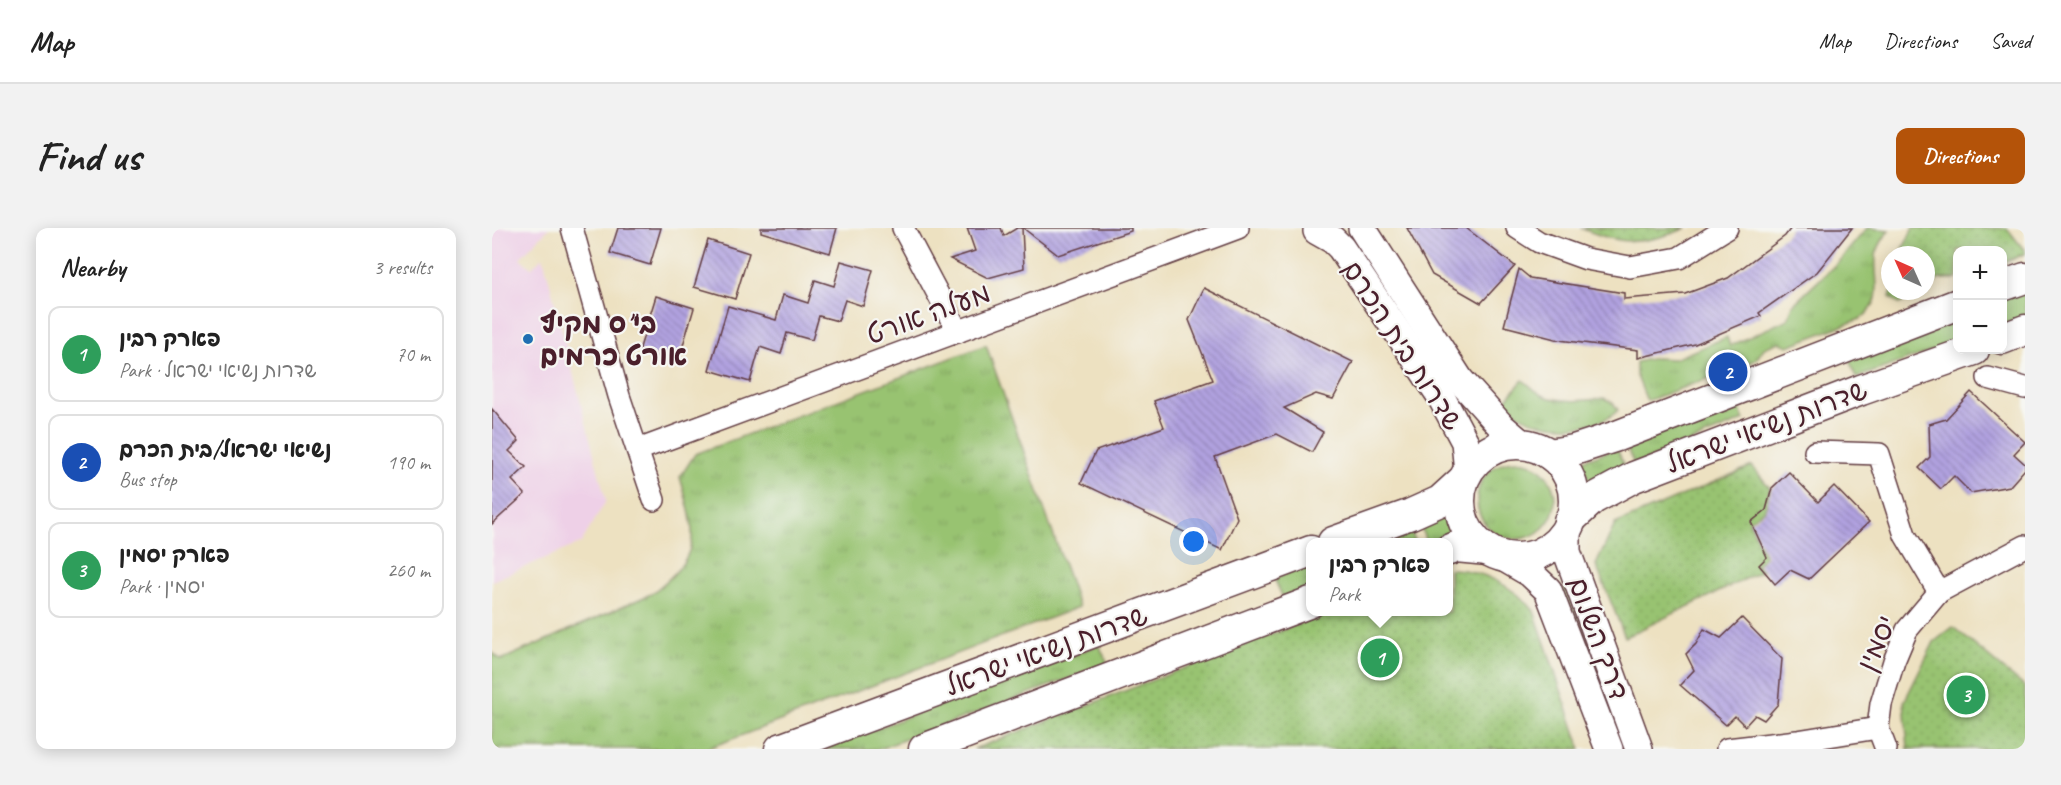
<!DOCTYPE html>
<meta charset="utf-8">
<style>
:root{--surface:#fff;--page:#f2f2f2;--text:#222;--muted:#767676;--line:#e0e0e0;--accent:#b45309}
body{margin:0;font-family:Caveat,"Playpen Sans Hebrew",sans-serif;background:var(--page);color:var(--text)}
.controls{position:absolute;right:18px;top:18px;display:grid;overflow:hidden;border-radius:12px;box-shadow:0 3px 15px #0003}
.controls button{width:54px;height:54px;display:grid;place-items:center;padding:0;border:0;border-bottom:2px solid var(--line);background:var(--surface);color:var(--text);font:30px sans-serif}
.compass{position:absolute;left:1389px;top:18px;width:54px;height:54px;border-radius:50%;background:var(--surface);box-shadow:0 3px 15px #0003;rotate:315deg}
.you{position:absolute;left:702px;top:314px;width:21px;height:21px;margin:-15px;border:4px solid #fff;border-radius:50%;background:#1a73e8;box-shadow:0 0 0 9px #1a73e833}
.badge{display:grid;place-items:center;width:39px;height:39px;border-radius:50%;background:var(--accent);color:#fff;font-size:20px;font-weight:700}
.pin{position:absolute;translate:-50% -50%;border:3px solid #fff;box-shadow:0 2px 6px #0006}
.popup{position:absolute;left:814px;top:310px;width:147px;height:78px;box-sizing:border-box;display:grid;place-content:center;border-radius:12px;background:var(--surface);filter:drop-shadow(0 2px 4px #0005);font-size:20px;white-space:nowrap;color:var(--muted)}
.popup b{font-size:22px;color:var(--text)}
.popup::after{content:'';position:absolute;left:50%;top:100%;margin-left:-12px;border:12px solid transparent;border-top-color:var(--surface)}
.list{margin:0;padding:0;list-style:none}
h2{display:flex;justify-content:space-between;align-items:center;height:78px;margin:0;padding:0 24px;font-size:26px}
h2 small{font-size:20px;font-weight:400;color:var(--muted)}
.list li{display:grid;grid-template-columns:39px 1fr auto;gap:18px;align-items:center;box-sizing:border-box;height:96px;margin:0 12px 12px;padding:0 12px;border:2px solid var(--line);border-radius:12px}
.list b{display:block;font-size:22px;white-space:nowrap}
.list p{margin:0;font-size:20px;white-space:nowrap;color:var(--muted)}
.list em{font-size:20px;font-style:normal;color:var(--muted)}
.map{position:relative;flex:none;width:1533px;height:521px;overflow:hidden;border-radius:12px}
header{display:flex;align-items:center;gap:36px;box-sizing:border-box;height:84px;padding:0 30px;background:var(--surface);border-bottom:2px solid var(--line)}
header strong{font-size:28px}
nav{display:flex;gap:33px;margin-inline-start:auto;font-size:21px}
.intro{display:flex;align-items:center;justify-content:space-between;box-sizing:border-box;height:144px;padding:0 36px}
h1{margin:0;font-size:42px}
.button{padding:15px 27px;border-radius:12px;background:var(--accent);color:#fff;font-size:21px;font-weight:700}
main{display:flex;gap:36px;padding:0 36px}
aside{flex:1;background:var(--surface);border-radius:12px;box-shadow:0 3px 15px #0003}
.map>svg:first-child{display:block}
.built{fill:#eed0e7}
.grass{fill:url(#grass-tufts);stroke:#71714e;stroke-width:1.5}
.park{fill:url(#park-dots);stroke:#71714e;stroke-width:1.5}
.building{fill:url(#building-back-hatch)}
.lines{fill:none;stroke-linecap:round;stroke-linejoin:round}
.minor-casing{stroke:#623c42;stroke-width:24}
.tertiary-casing{stroke:#623c42;stroke-width:30}
.secondary-casing{stroke:#623c42;stroke-width:33}
.minor{stroke:#fff;stroke-width:21}
.tertiary{stroke:#fff;stroke-width:27}
.secondary{stroke:#fff;stroke-width:30}
.poi-dot{fill:#1f6fb2;stroke:#f6f6f2;stroke-width:2}
.labels{text-anchor:middle;stroke-width:4.5;stroke-linejoin:round;paint-order:stroke}
.street-label{font-size:28px;fill:#4a1f2b;stroke:#f6f6f2}
.poi-label{font-size:28px;font-weight:bold;fill:#4a1f2b;stroke:#f6f6f2;text-anchor:start}
</style>
<header>
<strong>Map</strong>
<nav><a>Map</a><a>Directions</a><a>Saved</a></nav>
</header>
<div class="intro"><h1>Find us</h1><a class="button">Directions</a></div>
<main>
<aside>
<h2>Nearby<small>3 results</small></h2>
<ul class="list">
<li><span class="badge" style="background:#2e9e5b">1</span><div><b>פארק רבין</b><p>Park · שדרות נשיאי ישראל</p></div><em>70 m</em></li>
<li><span class="badge" style="background:#1a4fb4">2</span><div><b>נשיאי ישראל/בית הכרם</b><p>Bus stop</p></div><em>190 m</em></li>
<li><span class="badge" style="background:#2e9e5b">3</span><div><b>פארק יסמין</b><p>Park · יסמין</p></div><em>260 m</em></li>
</ul>
</aside>
<div class="map">
<svg width="1533" height="521" viewBox="0 0 1533 521">
<defs>
<pattern id="grass-tufts" width="24" height="20" patternUnits="userSpaceOnUse" patternTransform="scale(1.5)"><rect width="24" height="20" fill="#98c371"/><path d="M3 7l-1-3M5 7V3M7 7l1-3M15 17l-1-3M17 17v-4M19 17l1-3" fill="none" stroke="#84a762"/></pattern>
<pattern id="park-dots" width="8" height="8" patternUnits="userSpaceOnUse" patternTransform="scale(1.5)"><rect width="8" height="8" fill="#98c371"/><path d="M2 2h.1M6 6h.1" fill="none" stroke="#84a762" stroke-width="1.8" stroke-linecap="round"/></pattern>
<pattern id="building-back-hatch" width="6" height="6" patternUnits="userSpaceOnUse" patternTransform="scale(1.5)"><rect width="6" height="6" fill="#b1a2e0"/><path d="M-1 5l2 2M0 0l6 6M5-1l2 2" fill="none" stroke="#9283b6"/></pattern>
</defs>
<rect width="100%" height="100%" fill="#f6f6f2"/>
<filter id="ink" filterUnits="userSpaceOnUse"><feTurbulence type="fractalNoise" baseFrequency=".0167" numOctaves="2"/><feDisplacementMap in="SourceGraphic" scale="12" xChannelSelector="R" yChannelSelector="G"/><feConvolveMatrix kernelMatrix="1 2 1 2 8 2 1 2 1" color-interpolation-filters="sRGB"/></filter>
<filter id="wash" filterUnits="userSpaceOnUse"><feTurbulence type="fractalNoise" baseFrequency=".008" numOctaves="4" result="noise"/><feDisplacementMap in="SourceGraphic" scale="24" xChannelSelector="R" yChannelSelector="G"/><feGaussianBlur stdDeviation="1.35" result="paint"/><feColorMatrix in="noise" values="0 0 0 0 0 0 0 0 0 0 0 0 0 0 0 0 0 1.4 0 .05"/><feComposite in="paint" operator="in"/></filter>
<g filter="url(#wash)">
<rect width="100%" height="100%" fill="#ede1c1"/>
<polygon class="built" points="0,0 57,0 28,30 39,40 51,29 114,273 89,315 0,353"/>
<g class="grass">
<path d="M1375,0l22,2c-5,8 -12,17 -13,26 -2,26 10,46 -16,63l-72,27 -9,-4 -15,6 -8,12 -22,9 -3,-7 -20,6 3,8 -67,25 -11,-27v-12l19,-4 19,1 53,-22 3,9 58,-27 5,-14 46,-44z"/>
<polygon points="1533,61 1533,88 1511,97 1510,71"/>
<polygon points="1465,89 1465,114 1364,150 1357,131"/>
<path d="M494,117l93,262 -373,142h-214v-97l9,8 150,-66c52,-40 46,-58 29,-117l15,-23z"/>
<path d="M1031,152c6,5 12,11 19,15 16,8 45,6 62,3l9,5 5,7c-20,22 -76,20 -100,4 -5,-3 -9,-8 -14,-12z"/>
<polygon points="1244,173 1252,192 1142,237 1134,217"/>
<polygon points="1125,220 1133,241 1098,255 1089,233"/>
<circle cx="1024" cy="272" r="39"/>
<polygon points="952,285 959,304 934,314 928,296"/>
<polygon points="918,299 923,314 878,314"/>
<polygon points="819,336 819,360 791,370 782,350"/>
<polygon points="1077,358 1137,521 1127,521 1067,363"/>
<polygon points="607,417 616,436 387,521 330,521"/>
</g>
<g class="park">
<path d="M1088,0h106c-15,7 -39,14 -56,13 -17,0 -34,-7 -50,-13z"/>
<polygon points="1421,0 1515,0 1533,23 1533,26 1511,35 1510,22 1466,22 1465,51 1447,51 1434,64 1407,76 1398,69 1400,63 1434,63 1434,27 1408,27"/>
<polygon points="1260,238 1278,260 1273,281 1257,293 1273,329 1264,337 1270,343 1133,409 1104,337 1123,296"/>
<path d="M957,341c31,-1 66,18 85,42l47,138h-607l356,-137h119z"/>
<polygon points="1461,399 1533,459 1533,521 1416,521 1412,474 1442,414"/>
</g>
<g id="blocks">
<g class="building">
<polygon points="126,0 169,0 158,37 118,25"/>
<polygon points="269,0 345,0 338,25 269,4"/>
<polygon points="475,0 509,0 512,8 525,0 530,0 532,40 496,50 458,31 483,23"/>
<polygon points="531,0 639,0 639,3 566,27"/>
<polygon points="915,0 974,0 1023,38 989,75 940,47"/>
<polygon points="1299,0 1360,0 1325,44 1267,85 1269,88 1203,116 1146,130 1146,122 1067,112 1012,98 1027,41 1038,50 1132,65 1132,71 1193,66 1236,50 1293,8"/>
<polygon points="216,12 257,25 243,71 202,59"/>
<polygon points="349,33 381,42 371,78 353,72 346,93 327,88 320,112 295,105 289,126 268,119 258,154 217,142 236,78 284,92 291,67 316,75 323,52 342,58"/>
<polygon points="712,60 861,134 841,171 824,166 792,180 831,204 820,224 785,206 723,229 745,290 730,322 589,255 604,223 672,199 662,173 721,152 697,92"/>
<polygon points="164,68 202,80 186,134 147,123"/>
<polygon points="1479,164 1533,214 1522,226 1533,236 1533,241 1518,258 1479,265 1462,248 1449,261 1427,240 1438,229 1437,196 1454,191"/>
<polygon points="0,181 27,213 17,223 34,239 20,252 33,266 0,296"/>
<polygon points="1297,244 1326,274 1342,258 1377,294 1317,351 1298,342 1283,356 1267,337 1275,329 1259,294 1274,282 1280,260"/>
<polygon points="1250,390 1290,431 1286,476 1272,492 1263,487 1253,498 1243,488 1234,497 1188,457 1202,442 1194,426 1204,416 1212,401 1229,410"/>
</g>
</g>
</g>
<g filter="url(#ink)">
<use href="#blocks" fill-opacity="0" stroke="#623c42" stroke-width="1.5"/>
<g class="lines">
<g class="minor-casing">
<g id="minor">
<polyline points="80,0 127,168 162,272"/>
<polyline points="411,0 466,104"/>
<polyline points="1025,0 1047,14 1094,31 1138,39 1187,30 1235,0"/>
<polyline points="1496,150 1533,160"/>
<polyline points="146,222 746,0"/>
<polyline points="1323,224 1387,226 1413,307 1447,364"/>
<polyline points="1235,521 1305,513 1386,500"/>
<polyline points="1394,521 1386,500 1389,476 1402,433 1415,402 1447,364 1533,318"/>
</g>
</g>
<g class="tertiary-casing">
<g id="tertiary">
<polyline points="870,0 968,152 1010,199 1030,216"/>
<polyline points="825,3 841,12 849,20 948,167 973,214 976,244"/>
<polyline points="1075,298 1075,324 1147,521"/>
<polyline points="1009,328 1038,345 1056,362 1117,521"/>
</g>
</g>
<g class="secondary-casing">
<g id="secondary">
<polyline points="1510,58 1533,50"/>
<polyline points="1510,111 1533,102"/>
<circle cx="1025" cy="273" r="57"/>
<polyline points="1057,226 1082,222 1125,208 1466,76"/>
<polyline points="1077,293 1101,271 1142,249 1369,162 1482,122"/>
<polyline points="841,314 919,286 948,273 971,252"/>
<polyline points="957,322 964,319 996,322"/>
<polyline points="288,521 819,323"/>
<polyline points="432,521 819,374"/>
</g>
</g>
<use href="#minor" class="minor"/>
<use href="#tertiary" class="tertiary"/>
<use href="#secondary" class="secondary"/>
</g>
</g>
<circle class="poi-dot" cx="36" cy="111" r="6"/>
<g class="labels">
<g class="street-label">
<text transform="translate(436 85) rotate(-20)" y="10">מעלה אורט</text>
<text transform="translate(911 117) rotate(57)" y="10">שדרות בית הכרם</text>
<text transform="translate(1274 198) rotate(-21)" y="10">שדרות נשיאי ישראל</text>
<text transform="translate(1107 410) rotate(70)" y="10">דרך השלום</text>
<text transform="translate(1384 415) rotate(-66)" y="10">יסמין</text>
<text transform="translate(554 422) rotate(-20)" y="10">שדרות נשיאי ישראל</text>
</g>
<g class="poi-label">
<text x="48" y="105">בי"ס מקיף<tspan x="48" dy="32">אורט כרמים</tspan></text>
</g>
</g>
</svg>
<div class="controls">
<button>+</button>
<button>−</button>
</div>
<svg class="compass" viewBox="-18 -18 36 36"><path d="M0-13l5 13h-10z" fill="#e53935"/><path d="M0 13l5-13h-10z" fill="#767676"/></svg>
<div class="you"></div>
<div class="pin badge" style="left:888px;top:430px;background:#2e9e5b">1</div>
<div class="popup"><b>פארק רבין</b>Park</div>
<div class="pin badge" style="left:1236px;top:144px;background:#1a4fb4">2</div>
<div class="pin badge" style="left:1474px;top:467px;background:#2e9e5b">3</div>
</div>
</main>
